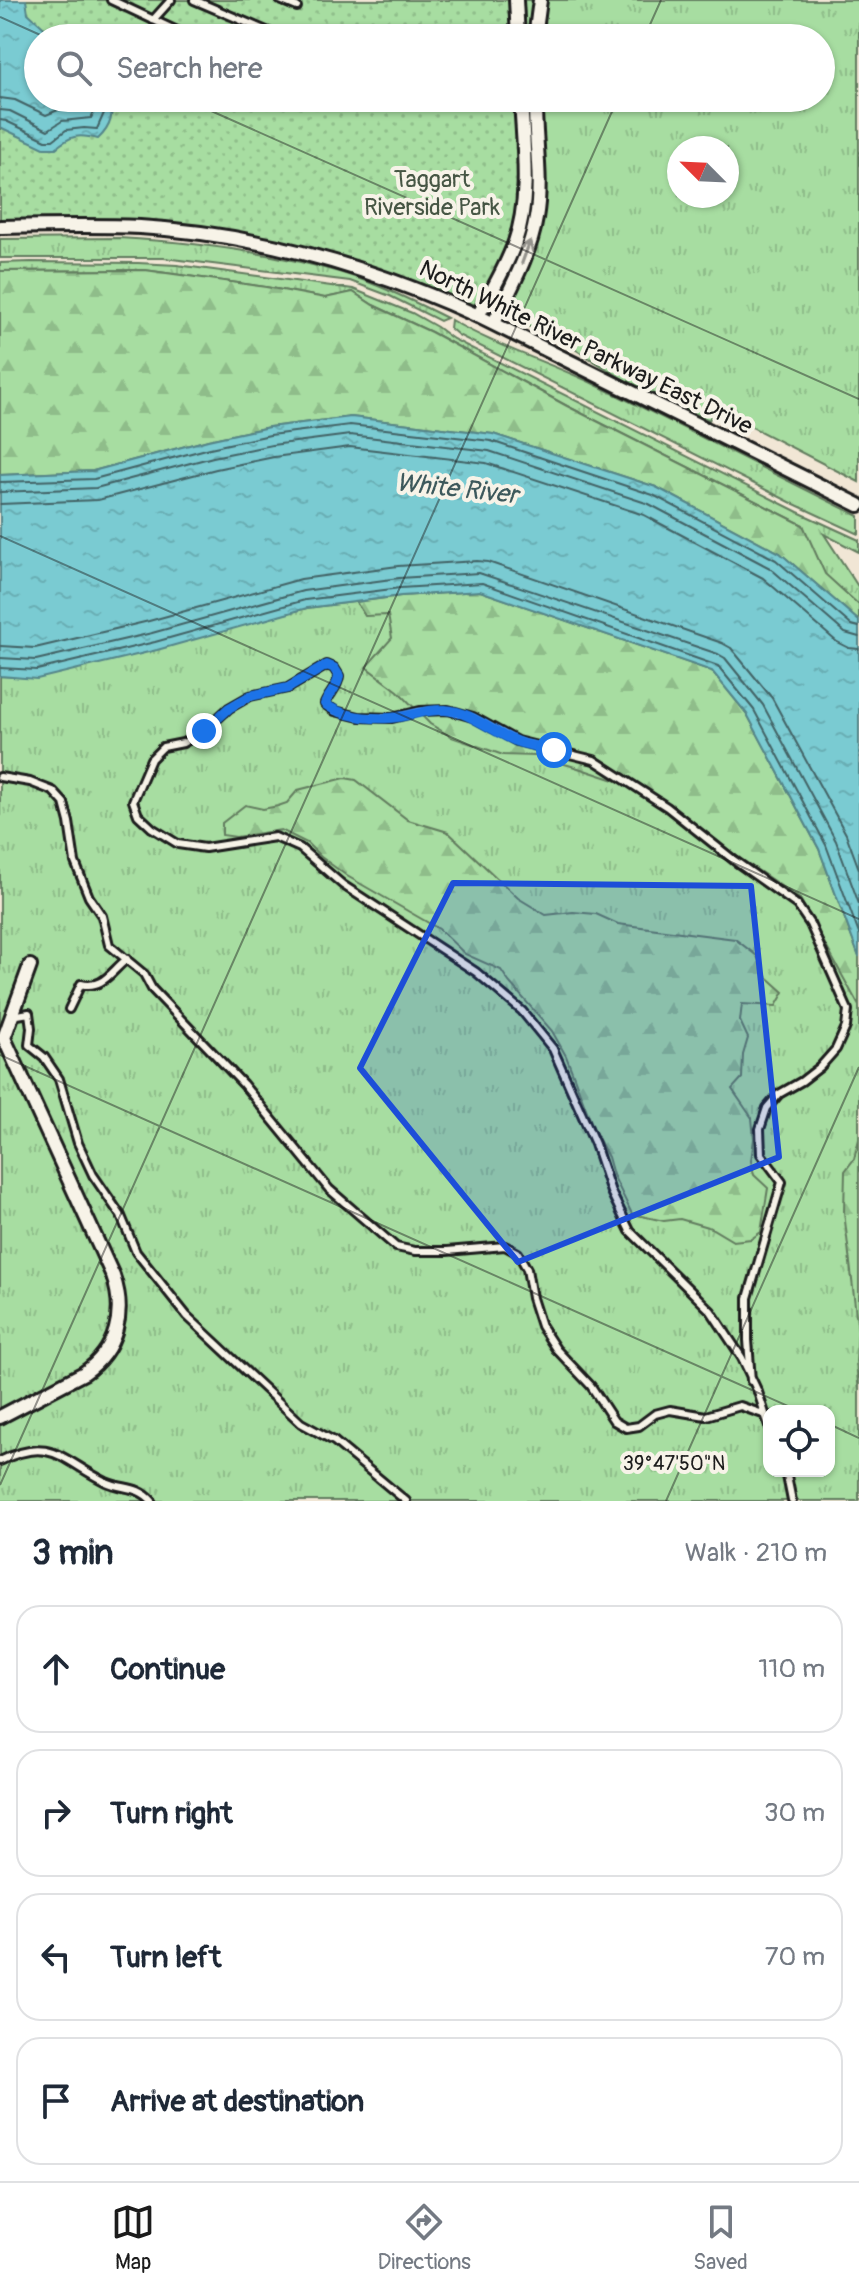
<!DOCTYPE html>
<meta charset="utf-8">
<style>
:root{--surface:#fff;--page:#f2f2f3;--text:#1f2937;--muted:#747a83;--line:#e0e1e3;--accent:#1c1c1c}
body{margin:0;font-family:Pangolin,sans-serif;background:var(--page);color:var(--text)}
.controls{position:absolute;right:24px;bottom:24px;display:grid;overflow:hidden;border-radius:16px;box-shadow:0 2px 6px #0004}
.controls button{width:72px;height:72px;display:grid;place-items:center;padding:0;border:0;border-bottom:2px solid var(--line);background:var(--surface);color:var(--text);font:40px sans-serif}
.compass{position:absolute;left:667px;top:136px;width:72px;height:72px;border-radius:50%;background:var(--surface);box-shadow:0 2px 6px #0004;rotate:294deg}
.stop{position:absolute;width:24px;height:24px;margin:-18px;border:6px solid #1a73e8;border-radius:50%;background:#fff}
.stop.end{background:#1a73e8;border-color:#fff;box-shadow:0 2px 8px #0008}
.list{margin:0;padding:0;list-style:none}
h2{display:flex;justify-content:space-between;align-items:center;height:104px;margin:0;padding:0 32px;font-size:34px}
h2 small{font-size:26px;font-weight:400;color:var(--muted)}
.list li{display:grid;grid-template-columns:52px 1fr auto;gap:24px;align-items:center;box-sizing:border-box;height:128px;margin:0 16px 16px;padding:0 16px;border:2px solid var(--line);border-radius:24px}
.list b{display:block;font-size:30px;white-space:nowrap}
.list em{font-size:26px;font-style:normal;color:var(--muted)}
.icon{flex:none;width:44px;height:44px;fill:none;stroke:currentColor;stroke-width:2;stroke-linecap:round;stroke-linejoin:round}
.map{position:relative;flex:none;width:859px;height:1501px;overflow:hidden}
.search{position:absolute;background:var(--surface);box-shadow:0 2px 6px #0004;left:24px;right:24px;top:24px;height:88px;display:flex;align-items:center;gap:20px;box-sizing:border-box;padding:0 28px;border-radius:44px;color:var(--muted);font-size:30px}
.sheet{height:680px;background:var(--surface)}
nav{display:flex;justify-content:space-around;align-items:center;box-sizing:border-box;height:112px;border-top:2px solid var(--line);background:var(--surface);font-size:22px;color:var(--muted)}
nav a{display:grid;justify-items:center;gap:4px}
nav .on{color:var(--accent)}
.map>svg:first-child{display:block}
.grass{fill:url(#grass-tufts);stroke:#627c5e;stroke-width:2;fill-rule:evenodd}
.forest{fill:url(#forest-firs);stroke:#627c5e;stroke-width:2}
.park{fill:url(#park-dots);stroke:#627c5e;stroke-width:2}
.water{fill:url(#water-ripples);stroke:#548589;stroke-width:2}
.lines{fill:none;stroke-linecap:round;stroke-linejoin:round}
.shore{stroke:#426265;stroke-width:2}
.service-casing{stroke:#1c1c1c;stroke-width:12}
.minor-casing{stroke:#1c1c1c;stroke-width:18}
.service{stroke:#f7f3e8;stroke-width:6}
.minor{stroke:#f7f3e8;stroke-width:12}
.oneway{stroke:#94928c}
.route{stroke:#1a73e8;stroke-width:10}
.marked{fill:#1d4ed8;fill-opacity:0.2;stroke:#1d4ed8;stroke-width:6;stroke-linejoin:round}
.ticks{fill:none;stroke:#1c1c1c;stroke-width:2;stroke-opacity:0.45}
.labels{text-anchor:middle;stroke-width:8;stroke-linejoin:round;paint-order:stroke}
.park-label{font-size:24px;fill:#465644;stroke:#f7f3e8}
.street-label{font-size:24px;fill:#1c1c1c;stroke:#f7f3e8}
.water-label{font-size:26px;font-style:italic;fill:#3d595c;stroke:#f7f3e8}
.ticks-label{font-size:20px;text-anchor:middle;fill:#1c1c1c;stroke:#f7f3e8;stroke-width:8;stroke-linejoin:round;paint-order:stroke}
</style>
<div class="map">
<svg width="859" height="1501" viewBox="0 0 859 1501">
<defs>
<pattern id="grass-tufts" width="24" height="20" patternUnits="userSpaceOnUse" patternTransform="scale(2)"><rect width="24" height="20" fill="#a7dda1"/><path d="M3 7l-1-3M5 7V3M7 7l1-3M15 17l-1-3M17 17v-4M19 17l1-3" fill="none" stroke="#8fbd8a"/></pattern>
<pattern id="forest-firs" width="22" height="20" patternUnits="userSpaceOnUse" patternTransform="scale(2)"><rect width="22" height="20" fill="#a7dda1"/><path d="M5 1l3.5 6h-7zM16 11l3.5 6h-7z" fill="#8fbd8a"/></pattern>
<pattern id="park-dots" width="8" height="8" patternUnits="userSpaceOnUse" patternTransform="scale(2)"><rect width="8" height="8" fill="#a7dda1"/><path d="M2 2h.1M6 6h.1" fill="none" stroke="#8fbd8a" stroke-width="1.8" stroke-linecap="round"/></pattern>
<pattern id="water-ripples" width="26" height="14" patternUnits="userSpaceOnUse" patternTransform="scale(2)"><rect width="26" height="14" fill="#7acbd2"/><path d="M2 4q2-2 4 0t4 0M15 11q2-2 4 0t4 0" fill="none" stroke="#69aeb4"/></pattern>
</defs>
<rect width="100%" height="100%" fill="#f1e6d5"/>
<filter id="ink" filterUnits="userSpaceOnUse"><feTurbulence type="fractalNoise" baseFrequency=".0125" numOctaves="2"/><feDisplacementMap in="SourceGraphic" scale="16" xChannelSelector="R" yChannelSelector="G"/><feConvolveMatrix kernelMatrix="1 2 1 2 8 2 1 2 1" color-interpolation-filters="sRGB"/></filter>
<g filter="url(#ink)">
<g class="grass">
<path d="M545,0h314v482l-144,-74 -6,12 -78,-36 -58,-36 -52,-25 -5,-10 -4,-10 1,-10 21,-52 5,-143h282v-60h-282zM679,148h48v48h-48z"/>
<path d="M119,238c74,4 148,13 220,34 37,11 74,29 108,46l-7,3 -50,-25 -40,-15 -186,-23h-164v-19z"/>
<polygon points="31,262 138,263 177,265 353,289 412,313 437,327 453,339 798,512 859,540 859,552 824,534 859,588 859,621 827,594 803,525 567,406 431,332 373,305 353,292 325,298 266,287 145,270 0,271 0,263"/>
<path d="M451,320c46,27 97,42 145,65 88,42 175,88 263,131v18l-69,-32 -332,-167 -8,-7z"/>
<path d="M401,596l351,192 107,195v518h-859v-825l37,2 270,-70zM769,1411h60v60h-60z"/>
</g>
<g class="forest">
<polygon points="145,270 266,287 325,298 353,292 373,305 431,332 567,406 803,525 825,574 859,605 859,621 780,553 656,487 493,434 351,417 269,427 208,440 93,471 0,475 0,271"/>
<polygon points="480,591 712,671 747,714 819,849 859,957 859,1006 800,899 725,848 651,792 575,767 537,756 503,755 452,737 430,724 398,691 366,667 392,638 388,615 365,616 356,602 401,596"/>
<polygon points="345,778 356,780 408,820 448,832 518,898 546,915 573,912 596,914 618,924 735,939 757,956 765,975 784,992 776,1006 742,1004 740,1021 748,1038 743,1055 742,1078 732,1089 752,1118 754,1139 751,1161 754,1175 768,1188 761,1232 751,1239 733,1241 711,1228 680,1219 664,1221 632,1214 613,1175 608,1157 595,1132 566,1056 552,1031 509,982 501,970 465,954 439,929 347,876 321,857 307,843 281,830 236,837 222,835 222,823 245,805 263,809 278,806 287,803 298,790"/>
<polygon points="859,1139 859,1392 856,1363 858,1331 844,1212 845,1171 854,1159"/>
</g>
<polygon class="park" points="0,0 544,0 541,38 38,38 38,98 537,98 529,212 483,307 391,279 243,240 106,226 0,225"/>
<g class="water">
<path d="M0,0h26l2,13 27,25h-17v60h68c11,14 4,30 -8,41 -19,-5 -27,-4 -42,9h-12l-44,-21z"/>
<polygon points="351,417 493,434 656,487 780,553 859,621 859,957 819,849 747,714 712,671 480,591 401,596 307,608 157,650 37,679 0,676 0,475 93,471 208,440 269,427"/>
</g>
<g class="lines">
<g class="shore">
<polyline points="0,98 15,100 46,115 58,110 77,106 79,98"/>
<polyline points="0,110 10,111 48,130 62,121 91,118 94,112 91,98"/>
<polyline points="0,120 6,121 46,140 53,140 66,130 84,128 97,129 104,113 101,98"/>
<polyline points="0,482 94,479 210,448 270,435 350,425 491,441 653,495 776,560 851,625 859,627"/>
<polyline points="0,492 96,488 213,457 272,445 350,435 489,451 649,504 770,568 845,633 859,637"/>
<polyline points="0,504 98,500 216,469 274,457 350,447 486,463 644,515 763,578 837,642 849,648 859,649"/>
<polyline points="0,646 35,648 149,621 301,579 398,566 477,561 488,562 722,643 731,648 772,698 846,834 859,869"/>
<polyline points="0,658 36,660 152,633 303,591 399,578 479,573 718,654 725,658 763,705 836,841 859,904"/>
<polyline points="0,668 37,670 155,642 305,600 400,588 482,583 718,666 754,710 826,845 859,934"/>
</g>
<g class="service-casing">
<g id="service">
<polyline points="111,0 192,38"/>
<polyline points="194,0 283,38"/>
<polyline points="280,0 297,7"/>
<polyline points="153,20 171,0"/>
<polyline points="0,777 30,782 53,791 64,803 69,822 75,862 89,897 102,916 109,945 144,974 152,989 243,1084 329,1189 396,1247 415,1251 447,1251 505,1246 518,1253 527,1269 532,1298 541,1326 556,1349 591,1386 614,1421 626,1428 639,1426 655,1414 670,1410 706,1416 740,1406 763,1414"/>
<path d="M69,1009l12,-25c22,6 31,-14 46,-25"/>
<polyline points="12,1016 29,1013 31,1028 29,1045 44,1057 59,1079 78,1143 93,1175 121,1216 136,1252 187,1316 301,1423 334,1441 406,1501"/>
<path d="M751,1381l-3,-41v-42l34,-116 -21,-28 -1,-25 7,-21 12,-14 23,-13 18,-14 16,-18 10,-22 2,-17 -38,-86 -13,-19 -62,-44 -68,-54 -73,-47 -77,-19 -44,-24 -25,-7 -28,1 -28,7 -33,-1 -24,-6 -10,-7c4,-10 13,-17 14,-28l-5,-8 -7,-3 -39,23 -38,8 -21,12 -25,23 -21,12 -20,4 -12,12 -18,42 5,14 14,13 26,16 27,4 70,-11 25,11 43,37 133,87 46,39 31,38 42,95 16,48 19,39 81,80 31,47 16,34 11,34"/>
<path d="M0,1461c51,-26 63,0 106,21 18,8 31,3 46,19"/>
<polyline points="786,1471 792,1501"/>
</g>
</g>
<g class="minor-casing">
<g id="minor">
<polyline points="516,0 518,38"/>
<polyline points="535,38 540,0"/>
<path d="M0,227c47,-1 93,-2 140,0 118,7 231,40 338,89l381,189"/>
<path d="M478,316c13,-24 28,-48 37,-74 16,-45 8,-97 6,-144"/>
<path d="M494,323c16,-34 36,-68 42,-105 7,-39 -2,-81 -1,-120"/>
<path d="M0,1417l84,-44c33,-23 42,-60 29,-97l-109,-238 26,-72"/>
</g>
</g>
<use href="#service" class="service"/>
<use href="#minor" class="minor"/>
</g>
<defs><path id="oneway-shaft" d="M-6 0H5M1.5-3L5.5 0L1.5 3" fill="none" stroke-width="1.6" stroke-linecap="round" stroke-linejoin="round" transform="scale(2)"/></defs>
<use class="oneway" href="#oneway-shaft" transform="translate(526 252) rotate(-70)"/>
</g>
<g class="lines" filter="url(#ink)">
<path class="route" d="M204,731l25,-23 21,-12 38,-8 39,-23 7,3 5,8c-1,11 -10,18 -14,28 18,13 44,15 65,14 19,-1 33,-9 55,-8 28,2 48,23 73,32 11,4 24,5 36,8"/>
</g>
<path class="marked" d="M453,883l298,3 28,271 -261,105 -158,-194z"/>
<path class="ticks" d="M0,17l47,21M644,38l17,-38M182,98l677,301M0,536l859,383M0,1055l799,356M829,1424l30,14M0,1485l618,-1387M666,1501l193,-434"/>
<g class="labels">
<g class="park-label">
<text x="432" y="187">Taggart<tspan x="432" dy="28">Riverside Park</tspan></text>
</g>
<g class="street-label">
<text transform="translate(586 347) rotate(26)" y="8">North White River Parkway East Drive</text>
</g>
<g class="water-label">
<text transform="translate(457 488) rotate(6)" y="9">White River</text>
</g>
</g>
<g class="ticks-label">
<text x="674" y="1470">39°47'50"N</text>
</g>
</svg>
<div class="controls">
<button><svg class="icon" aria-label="locate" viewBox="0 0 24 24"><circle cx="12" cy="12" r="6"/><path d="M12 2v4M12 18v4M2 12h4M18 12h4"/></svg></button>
</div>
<svg class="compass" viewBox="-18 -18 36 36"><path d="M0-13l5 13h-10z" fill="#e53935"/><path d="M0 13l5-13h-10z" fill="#747a83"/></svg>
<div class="stop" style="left:554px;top:750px"></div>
<div class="stop end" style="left:204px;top:731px"></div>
<div class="search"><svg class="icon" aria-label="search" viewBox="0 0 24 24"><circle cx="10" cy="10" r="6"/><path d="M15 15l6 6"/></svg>Search here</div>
</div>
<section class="sheet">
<h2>3 min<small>Walk · 210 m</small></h2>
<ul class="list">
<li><svg class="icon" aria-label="ahead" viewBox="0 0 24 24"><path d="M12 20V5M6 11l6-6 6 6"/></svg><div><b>Continue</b></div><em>110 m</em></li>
<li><svg class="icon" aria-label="right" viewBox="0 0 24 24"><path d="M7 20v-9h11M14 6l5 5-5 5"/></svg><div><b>Turn right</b></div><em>30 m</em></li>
<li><svg class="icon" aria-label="left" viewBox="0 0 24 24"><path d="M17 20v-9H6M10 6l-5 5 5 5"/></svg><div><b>Turn left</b></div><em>70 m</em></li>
<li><svg class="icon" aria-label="arrive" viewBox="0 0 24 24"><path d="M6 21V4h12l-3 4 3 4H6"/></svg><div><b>Arrive at destination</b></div></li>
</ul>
</section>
<nav>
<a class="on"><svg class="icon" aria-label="map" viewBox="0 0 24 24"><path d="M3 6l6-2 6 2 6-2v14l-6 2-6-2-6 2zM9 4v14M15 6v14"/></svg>Map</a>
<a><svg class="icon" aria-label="directions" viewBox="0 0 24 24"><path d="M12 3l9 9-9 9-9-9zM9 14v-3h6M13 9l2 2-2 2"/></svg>Directions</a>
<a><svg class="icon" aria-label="saved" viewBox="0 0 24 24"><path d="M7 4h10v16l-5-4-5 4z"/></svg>Saved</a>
</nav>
